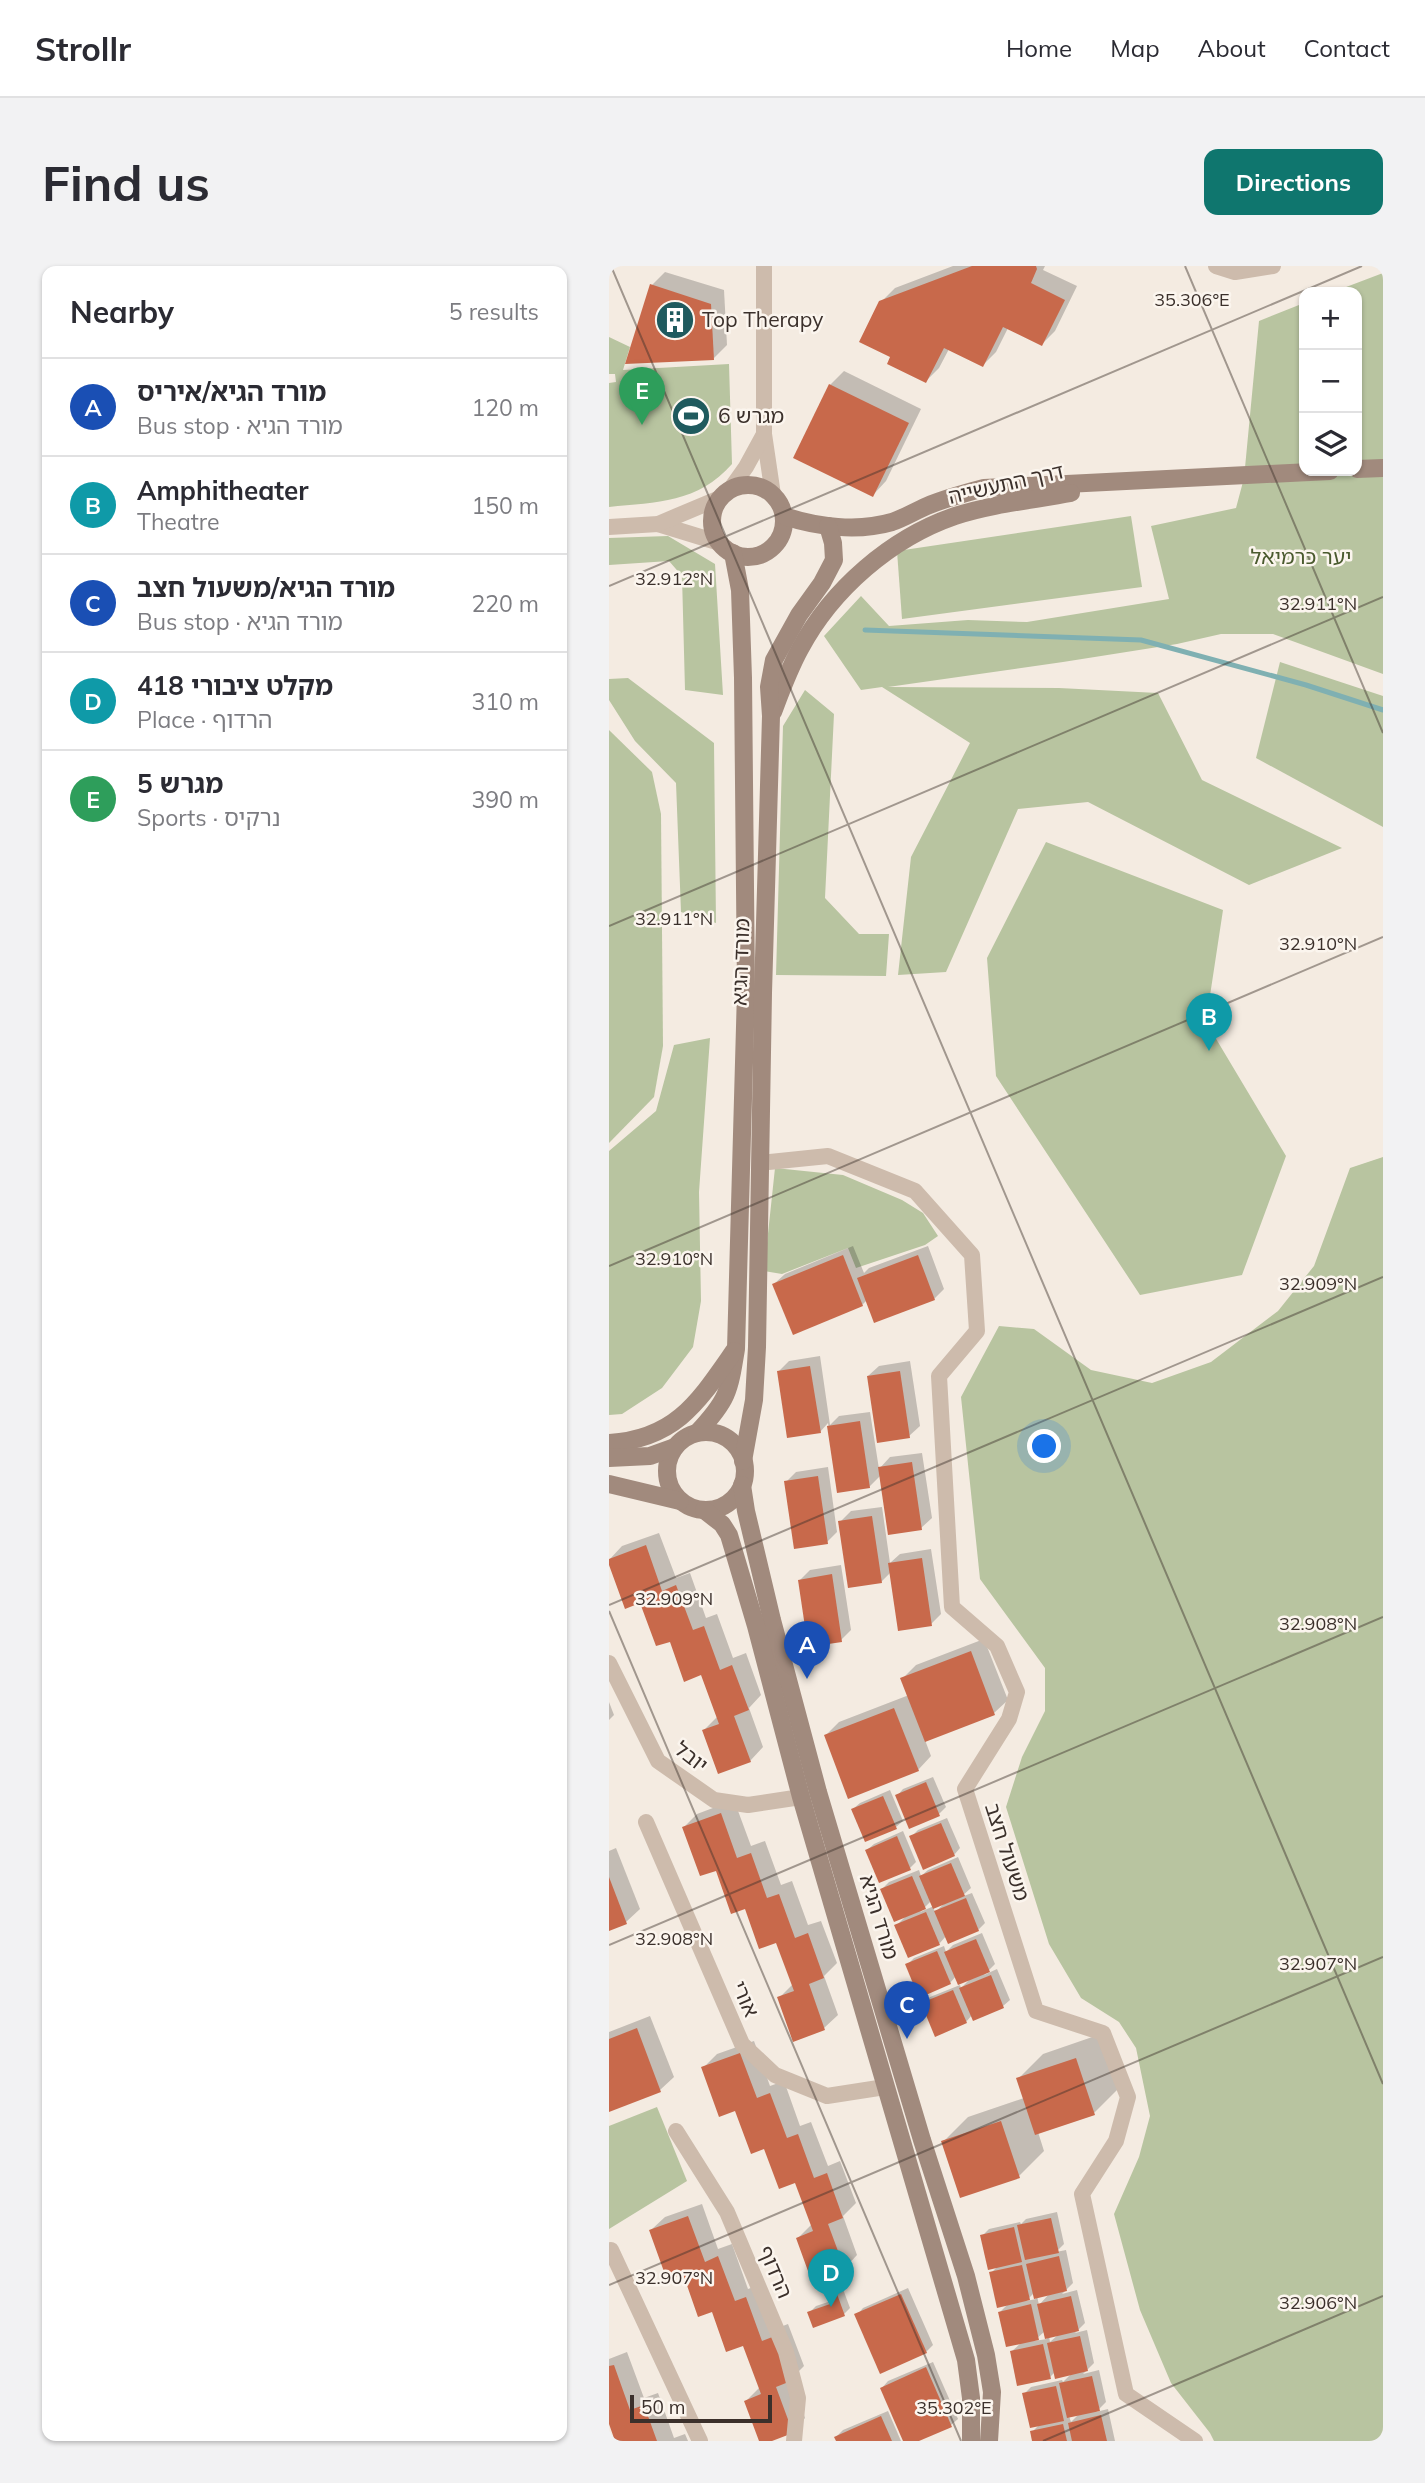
<!DOCTYPE html>
<meta charset="utf-8">
<style>
:root{--surface:#fff;--page:#f2f2f3;--text:#2b2b33;--muted:#7c7c81;--line:#e1e1e2;--accent:#0f766e}
body{margin:0;font-family:Mulish,"Noto Sans Hebrew",sans-serif;background:var(--page);color:var(--text)}
.controls{position:absolute;right:21px;top:21px;display:grid;overflow:hidden;border-radius:14px;box-shadow:0 2px 5px #0004}
.controls button{width:63px;height:63px;display:grid;place-items:center;padding:0;border:0;border-bottom:2px solid var(--line);background:var(--surface);color:var(--text);font:35px sans-serif}
.scale{position:absolute;left:21px;bottom:18px;width:142px;box-sizing:border-box;padding-left:7px;border:4px solid #3b302b;border-top:0;font-size:19px;line-height:24px;white-space:nowrap;color:#3b302b;-webkit-text-stroke:5px #fbf5ee;paint-order:stroke}
.you{position:absolute;left:436px;top:1181px;width:24px;height:24px;margin:-18px;border:5px solid #fff;border-radius:50%;background:#1a73e8;box-shadow:0 0 0 10px #1a73e833}
.badge{display:grid;place-items:center;width:46px;height:46px;border-radius:50%;background:var(--accent);color:#fff;font-size:23px;font-weight:700}
.pin{position:absolute;translate:-50% -58px;filter:drop-shadow(0 2px 4px #0008)}
.pin::after{content:'';position:absolute;top:37px;width:24px;height:21px;background:inherit;clip-path:polygon(0 0,100% 0,50% 100%)}
.list{margin:0;padding:0;list-style:none}
h2{display:flex;justify-content:space-between;align-items:center;height:91px;margin:0;padding:0 28px;font-size:30px}
h2 small{font-size:23px;font-weight:400;color:var(--muted)}
.list li{display:grid;grid-template-columns:46px 1fr auto;gap:21px;align-items:center;box-sizing:border-box;height:98px;padding:0 28px;border-top:2px solid var(--line)}
.list b{display:block;font-size:26px;white-space:nowrap}
.list p{margin:0;font-size:23px;white-space:nowrap;color:var(--muted)}
.list em{font-size:23px;font-style:normal;color:var(--muted)}
.icon{flex:none;width:38px;height:38px;fill:none;stroke:currentColor;stroke-width:2;stroke-linecap:round;stroke-linejoin:round}
.map{position:relative;flex:none;width:774px;height:2175px;overflow:hidden;border-radius:14px}
header{display:flex;align-items:center;gap:42px;box-sizing:border-box;height:98px;padding:0 35px;background:var(--surface);border-bottom:2px solid var(--line)}
header strong{font-size:33px}
nav{display:flex;gap:38px;margin-inline-start:auto;font-size:24px}
.intro{display:flex;align-items:center;justify-content:space-between;box-sizing:border-box;height:168px;padding:0 42px}
h1{margin:0;font-size:49px}
.button{padding:18px 32px;border-radius:14px;background:var(--accent);color:#fff;font-size:24px;font-weight:700}
main{display:flex;gap:42px;padding:0 42px}
aside{flex:1;background:var(--surface);border-radius:14px;box-shadow:0 2px 5px #0004}
.map>svg:first-child{display:block}
.green{fill:#b8c4a0}
.shadow{fill:#0003;fill-rule:evenodd}
.lines{fill:none;stroke-linecap:round;stroke-linejoin:round}
.stream{stroke:#7fb0b2;stroke-width:5}
.building{fill:#c8694b}
.street{stroke:#cdbbac;stroke-width:16}
.secondary{stroke:#a18a7d;stroke-width:18}
.ticks{fill:none;stroke:#3b302b;stroke-width:2;stroke-opacity:0.45}
.labels{text-anchor:middle;stroke-width:5;stroke-linejoin:round;paint-order:stroke}
.poi-label{font-size:21px;fill:#3b302b;stroke:#fbf5ee;text-anchor:start}
.street-label{font-size:21px;fill:#3b302b;stroke:#fbf5ee}
.park-label{font-size:21px;fill:#4a5a2e;stroke:#fbf5ee}
.ticks-label{font-size:18px;text-anchor:middle;fill:#3b302b;stroke:#fbf5ee;stroke-width:5;stroke-linejoin:round;paint-order:stroke}
</style>
<header>
<strong>Strollr</strong>
<nav><a>Home</a><a>Map</a><a>About</a><a>Contact</a></nav>
</header>
<div class="intro"><h1>Find us</h1><a class="button">Directions</a></div>
<main>
<aside>
<h2>Nearby<small>5 results</small></h2>
<ul class="list">
<li><span class="badge" style="background:#1a4fb4">A</span><div><b>מורד הגיא/איריס</b><p>Bus stop · מורד הגיא</p></div><em>120 m</em></li>
<li><span class="badge" style="background:#0f9aa8">B</span><div><b>Amphitheater</b><p>Theatre</p></div><em>150 m</em></li>
<li><span class="badge" style="background:#1a4fb4">C</span><div><b>מורד הגיא/משעול חצב</b><p>Bus stop · מורד הגיא</p></div><em>220 m</em></li>
<li><span class="badge" style="background:#0f9aa8">D</span><div><b>מקלט ציבורי 418</b><p>Place · הרדוף</p></div><em>310 m</em></li>
<li><span class="badge" style="background:#2e9e5b">E</span><div><b>מגרש 5</b><p>Sports · נרקיס</p></div><em>390 m</em></li>
</ul>
</aside>
<div class="map">
<svg width="774" height="2175" viewBox="0 0 774 2175">
<rect width="100%" height="100%" fill="#f4ebe1"/>
<g class="green">
<polygon points="774,7 774,408 664,368 612,368 568,378 454,396 279,421 450,422 549,427 593,514 733,582 640,619 479,536 409,543 337,706 289,709 302,591 361,477 273,421 252,424 215,370 252,330 280,360 359,354 418,356 560,333 542,260 627,242 635,212 650,55 695,37 695,205 748,205 748,26 724,26"/>
<path d="M0,71l21,10 -7,23 106,-6 3,100c-34,39 -75,38 -123,43v-124l7,-1 -1,-8h-6z"/>
<polygon points="522,250 533,321 293,353 288,285"/>
<polygon points="59,270 106,298 114,429 76,424 73,310 60,295 0,299 0,272"/>
<polygon points="671,396 774,430 774,561 647,492"/>
<polygon points="19,412 105,477 107,657 72,646 67,517 26,475 0,434 0,413"/>
<polygon points="196,424 225,448 216,632 250,668 280,668 277,710 167,709 174,460"/>
<polygon points="0,464 43,506 52,548 54,780 45,831 0,877"/>
<polygon points="437,576 614,644 597,756 677,890 633,1009 531,1029 387,810 378,692"/>
<polygon points="101,772 90,926 92,1035 84,1081 53,1122 13,1148 0,1149 0,885 47,845 65,779"/>
<polygon points="774,891 774,2175 605,2175 601,2167 562,2117 531,2044 505,1948 530,1891 541,1850 527,1782 510,1756 472,1732 440,1678 397,1541 413,1491 436,1445 436,1402 371,1313 352,1131 390,1060 425,1063 482,1104 543,1117 602,1096 669,1045 705,1000 741,902"/>
<polygon points="166,902 234,909 293,934 314,947 329,970 316,979 247,1002 239,982 173,1008 155,1005"/>
<polygon points="48,1841 78,1915 0,1963 0,1860"/>
</g>
<g class="shadow">
<polygon points="344,0 436,0 434,4 468,20 446,65 433,78 399,62 387,86 374,99 340,83 330,102 317,115 283,90 272,36 286,22"/>
<polygon points="56,6 115,24 118,79 104,93 43,19"/>
<polygon points="235,105 312,143 277,215 264,229 221,119"/>
<polygon points="244,980 255,1007 260,1002 319,980 335,1023 325,1033 258,1034 253,1039 165,1018 176,1008"/>
<polygon points="211,1090 221,1159 230,1150 261,1146 270,1203 281,1191 313,1187 323,1252 312,1262 272,1209 260,1221 229,1225 219,1157 211,1166 170,1105 180,1095"/>
<polygon points="301,1095 311,1160 300,1170 259,1110 270,1100"/>
<polygon points="219,1201 228,1266 218,1276 177,1216 187,1206"/>
<polygon points="273,1241 281,1297 291,1288 322,1283 332,1348 322,1358 282,1306 272,1316 231,1256 242,1245"/>
<polygon points="50,1267 67,1312 81,1307 97,1352 108,1348 124,1392 137,1387 152,1429 140,1442 154,1481 141,1495 95,1464 109,1450 93,1407 62,1373 0,1294 13,1280"/>
<polygon points="232,1299 242,1364 232,1374 191,1314 201,1304"/>
<polygon points="375,1373 399,1434 385,1447 316,1474 322,1490 309,1504 217,1469 230,1456 300,1429 293,1413 307,1399"/>
<polygon points="0,1436 5,1449 0,1454"/>
<polygon points="324,1511 337,1541 330,1548 301,1560 288,1530 294,1523"/>
<polygon points="281,1524 294,1555 287,1561 244,1543 251,1537"/>
<polygon points="125,1534 142,1580 156,1575 172,1619 183,1615 199,1659 212,1655 228,1697 215,1710 229,1749 215,1762 185,1774 170,1732 184,1718 168,1674 137,1641 75,1561 88,1548"/>
<polygon points="338,1552 351,1582 345,1589 302,1571 309,1564"/>
<polygon points="294,1565 307,1596 301,1602 258,1584 265,1578"/>
<polygon points="7,1582 31,1643 17,1656 0,1663 0,1585"/>
<path d="M349,1591l13,31 -10,9 11,-4 13,30 -7,7 -32,6 -7,8 -42,-19 10,-10 -25,-26 7,-7 30,-12 2,6 7,-6zM323,1634l2,6 -14,6zM336,1637l-10,9 -2,-5z"/>
<polygon points="373,1667 386,1698 375,1709 388,1703 401,1734 394,1740 365,1753 363,1749 357,1756 314,1737 321,1731 351,1719 352,1722 363,1711 347,1710 341,1717 298,1699 305,1692 335,1680 337,1686 344,1679"/>
<polygon points="41,1750 65,1811 51,1824 0,1844 0,1766"/>
<polygon points="492,1768 510,1822 485,1847 429,1866 435,1885 410,1910 334,1876 359,1851 415,1832 409,1813 434,1788"/>
<polygon points="145,1775 161,1820 175,1815 191,1860 202,1856 219,1900 231,1895 247,1937 234,1950 248,1989 235,2003 189,1972 203,1958 187,1915 156,1881 94,1802 108,1788"/>
<polygon points="93,1938 109,1983 123,1978 139,2023 150,2019 166,2063 179,2058 195,2100 182,2113 196,2152 183,2166 158,2175 152,2175 137,2135 151,2121 135,2078 104,2044 42,1964 56,1951"/>
<path d="M448,1946l7,32 -8,8 10,-2 7,33 -11,11 15,-4 8,33 -10,10 12,-3 7,33 -11,11 16,-4 7,32 -10,10 12,-3 7,32h-81l-2,-9 7,-7 -15,-31 7,-7 31,-7 1,2 9,-9 -17,-1 -5,5 -39,-25 11,-10 -22,-30 9,-9 -18,-30 7,-7 -16,-30 7,-7 31,-7 1,2 5,-5zM425,2027l2,6 -10,2zM441,2027l-11,12 -2,-9zM436,2065l2,8 -13,2zM450,2068l-9,8 -1,-6zM470,2148l-8,8 -2,-6z"/>
<polygon points="299,2022 324,2079 317,2086 248,2049 254,2042"/>
<polygon points="234,2023 241,2042 235,2048 200,2047 207,2040 225,2034 224,2031"/>
<polygon points="18,2086 35,2132 49,2127 65,2172 76,2168 79,2175 8,2175 0,2155 0,2093"/>
<polygon points="324,2096 349,2153 342,2159 306,2175 296,2175 273,2122 279,2115"/>
<polygon points="279,2145 292,2175 229,2175 227,2171 234,2164"/>
</g>
<g class="lines">
<polyline class="stream" points="256,364 532,374 697,419 774,444"/>
</g>
<g class="building">
<polygon points="363,0 427,0 428,3 422,17 456,34 433,80 394,61 374,101 335,82 317,117 278,98 281,91 250,76 270,35"/>
<polygon points="41,18 102,38 105,94 16,98"/>
<polygon points="220,118 300,157 264,231 184,192"/>
<polygon points="234,989 254,1040 184,1069 163,1018"/>
<polygon points="309,989 326,1034 265,1057 248,1012"/>
<polygon points="201,1100 212,1167 178,1172 168,1105"/>
<polygon points="291,1105 301,1172 268,1177 258,1110"/>
<polygon points="251,1155 261,1222 228,1227 218,1160"/>
<polygon points="303,1196 313,1264 279,1269 269,1201"/>
<polygon points="209,1210 219,1278 185,1283 175,1215"/>
<polygon points="263,1250 273,1317 239,1322 229,1255"/>
<polygon points="37,1279 53,1325 67,1319 84,1364 95,1360 111,1404 123,1399 140,1444 125,1450 142,1496 109,1508 93,1464 110,1458 92,1409 75,1416 61,1376 47,1380 31,1337 16,1343 0,1299 0,1293"/>
<polygon points="313,1292 323,1360 289,1365 279,1297"/>
<polygon points="223,1308 233,1376 199,1381 189,1314"/>
<polygon points="362,1385 386,1449 316,1476 291,1412"/>
<polygon points="285,1442 310,1505 239,1533 215,1469"/>
<polygon points="317,1516 331,1550 300,1563 286,1529"/>
<polygon points="274,1530 288,1563 256,1576 242,1543"/>
<polygon points="112,1547 128,1592 142,1587 158,1632 170,1628 186,1672 199,1667 215,1712 200,1718 216,1764 184,1776 168,1731 185,1725 167,1677 150,1683 136,1643 122,1648 107,1605 91,1610 73,1561"/>
<polygon points="332,1557 346,1590 314,1604 300,1570"/>
<polygon points="288,1570 302,1604 270,1617 256,1584"/>
<polygon points="342,1597 356,1630 324,1643 310,1610"/>
<polygon points="303,1610 317,1643 285,1656 271,1623"/>
<polygon points="0,1611 18,1658 0,1665"/>
<polygon points="357,1632 370,1665 339,1678 325,1645"/>
<polygon points="317,1646 331,1679 299,1692 285,1659"/>
<polygon points="367,1673 381,1706 349,1719 335,1686"/>
<polygon points="328,1685 342,1718 310,1732 296,1698"/>
<polygon points="382,1709 395,1742 364,1755 350,1722"/>
<polygon points="344,1724 358,1757 326,1771 312,1737"/>
<polygon points="28,1762 52,1826 0,1846 0,1773"/>
<polygon points="131,1787 148,1832 161,1827 178,1872 189,1868 205,1912 218,1907 234,1952 219,1958 236,2004 203,2016 187,1972 204,1965 186,1917 170,1923 155,1883 142,1888 126,1845 110,1851 92,1801"/>
<polygon points="467,1792 486,1849 426,1869 407,1812"/>
<polygon points="392,1855 411,1912 351,1932 332,1875"/>
<polygon points="79,1950 96,1996 109,1990 126,2035 137,2031 153,2075 166,2070 182,2115 167,2121 184,2167 163,2175 150,2175 135,2135 152,2128 134,2080 117,2086 103,2046 89,2051 74,2008 58,2014 40,1964"/>
<polygon points="442,1952 450,1987 416,1994 408,1959"/>
<polygon points="405,1961 413,1996 379,2004 371,1969"/>
<polygon points="450,1990 458,2025 425,2033 417,1998"/>
<polygon points="413,1999 421,2034 388,2042 380,2006"/>
<polygon points="228,2028 236,2050 204,2062 198,2046 224,2037 222,2030"/>
<polygon points="292,2028 318,2087 271,2108 245,2048"/>
<polygon points="462,2030 470,2065 436,2073 428,2038"/>
<polygon points="422,2038 430,2074 397,2081 389,2046"/>
<polygon points="471,2070 479,2105 446,2113 438,2077"/>
<polygon points="434,2078 442,2113 408,2120 401,2085"/>
<polygon points="5,2099 21,2144 35,2139 48,2175 6,2175 0,2158 0,2100"/>
<polygon points="317,2101 343,2161 310,2175 294,2175 271,2122"/>
<polygon points="483,2110 491,2145 458,2152 450,2117"/>
<polygon points="447,2120 455,2155 421,2162 413,2127"/>
<polygon points="492,2149 498,2175 463,2175 459,2157"/>
<polygon points="272,2150 283,2175 227,2175 225,2171"/>
<polygon points="454,2158 458,2175 423,2175 421,2165"/>
</g>
<g class="lines">
<g class="street">
<polyline points="155,0 155,168 164,229"/>
<polyline points="607,0 626,6 664,0"/>
<polyline points="120,225 137,201 155,168"/>
<polyline points="49,258 111,277"/>
<polyline points="0,261 49,258 113,231"/>
<polyline points="151,897 219,890 306,925 363,989 368,1065 330,1110 343,1341 388,1380 408,1426 400,1453 356,1523 427,1745 494,1767 519,1831 507,1875 473,1928 517,2128 586,2175"/>
<polyline points="0,1397 49,1495 105,1534 139,1539 192,1531"/>
<polyline points="37,1556 133,1778 166,1809 218,1830 276,1821"/>
<polyline points="67,1865 118,1946 177,2086 189,2132 185,2175"/>
<polyline points="2,1984 91,2175"/>
</g>
<g class="secondary">
<polyline points="748,203 774,202"/>
<circle cx="139" cy="255" r="36"/>
<path d="M175,250c33,11 74,16 108,6 12,-4 23,-11 35,-16 19,-8 38,-13 57,-18l346,-17"/>
<path d="M164,446c8,-21 16,-43 27,-63 32,-60 91,-111 155,-133 37,-12 78,-16 116,-23"/>
<circle cx="97" cy="1205" r="39"/>
<path d="M88,1167c31,-33 32,-41 39,-84l10,-358 -3,-313 -3,-88 -7,-37"/>
<path d="M0,1177c67,-4 90,-42 125,-92"/>
<polyline points="0,1192 41,1190 66,1181"/>
<polyline points="134,1195 145,1134 148,1081 154,727 162,450 160,421 165,394 190,349 213,317 225,294 224,277 219,260"/>
<polyline points="0,1218 71,1235"/>
<polyline points="133,1219 137,1245 163,1354 209,1526 313,1874 357,2010 377,2089 383,2126 380,2175"/>
<polyline points="95,1244 113,1258 120,1269 147,1360 192,1531 357,2094 362,2132 362,2175"/>
</g>
</g>
<path class="ticks" d="M2,0l772,1818M576,0l198,467M0,320l753,-320M0,660l774,-329M0,1000l774,-329M0,1339l774,-328M0,1345l352,830M0,1679l774,-328M0,2019l774,-328M434,2175l340,-145"/>
<defs>
<g id="building-disc" transform="scale(2.0125)"><circle r="9.5" fill="#1f5a5e" stroke="#fbf5ee"/><path d="M-4-6H4V6H1V3H-1V6H-4ZM-2.5-4.3h1.7v1.8h-1.7ZM.8-4.3h1.7v1.8H.8ZM-2.5-1h1.7V.8h-1.7ZM.8-1h1.7V.8H.8Z" fill="#fff"/></g>
<g id="stadium-disc" transform="scale(2.0125)"><circle r="9.5" fill="#1f5a5e" stroke="#fbf5ee"/><path d="M0-5a6.5 5 0 1 0 0 10a6.5 5 0 1 0 0-10ZM-3.5-1.8h7v3.6h-7Z" fill="#fff"/></g>
</defs>
<g fill-rule="evenodd">
<use href="#building-disc" x="66" y="54"/>
<use href="#stadium-disc" x="82" y="150"/>
</g>
<g class="labels">
<g class="poi-label">
<text x="93" y="61">Top Therapy</text>
<text x="109" y="157">מגרש 6</text>
</g>
<g class="street-label">
<text transform="translate(397 218) rotate(-13)" y="7">דרך התעשייה</text>
<text transform="translate(132 696) rotate(-88)" y="7">מורד הגיא</text>
<text transform="translate(82 1491) rotate(38)" y="7">יובל</text>
<text transform="translate(398 1586) rotate(72)" y="7">משעול חצב</text>
<text transform="translate(270 1651) rotate(73)" y="7">מורד הגיא</text>
<text transform="translate(136 1733) rotate(66)" y="7">אורי</text>
<text transform="translate(166 2006) rotate(67)" y="7">הרדוף</text>
</g>
<g class="park-label">
<text x="692" y="298">יער כרמיאל</text>
</g>
</g>
<g class="ticks-label">
<text x="583" y="40">35.306°E</text>
<text x="65" y="319">32.912°N</text>
<text x="709" y="344">32.911°N</text>
<text x="65" y="659">32.911°N</text>
<text x="709" y="684">32.910°N</text>
<text x="65" y="999">32.910°N</text>
<text x="709" y="1024">32.909°N</text>
<text x="65" y="1339">32.909°N</text>
<text x="709" y="1364">32.908°N</text>
<text x="65" y="1679">32.908°N</text>
<text x="709" y="1704">32.907°N</text>
<text x="65" y="2018">32.907°N</text>
<text x="709" y="2043">32.906°N</text>
<text x="345" y="2148">35.302°E</text>
</g>
</svg>
<div class="controls">
<button>+</button>
<button>−</button>
<button><svg class="icon" aria-label="layers" viewBox="0 0 24 24"><path d="M12 4l9 5-9 5-9-5zM3 14l9 5 9-5"/></svg></button>
</div>
<div class="scale">50 m</div>
<div class="you"></div>
<div class="pin badge" style="left:198px;top:1413px;background:#1a4fb4">A</div>
<div class="pin badge" style="left:600px;top:785px;background:#0f9aa8">B</div>
<div class="pin badge" style="left:298px;top:1773px;background:#1a4fb4">C</div>
<div class="pin badge" style="left:222px;top:2041px;background:#0f9aa8">D</div>
<div class="pin badge" style="left:33px;top:159px;background:#2e9e5b">E</div>
</div>
</main>
